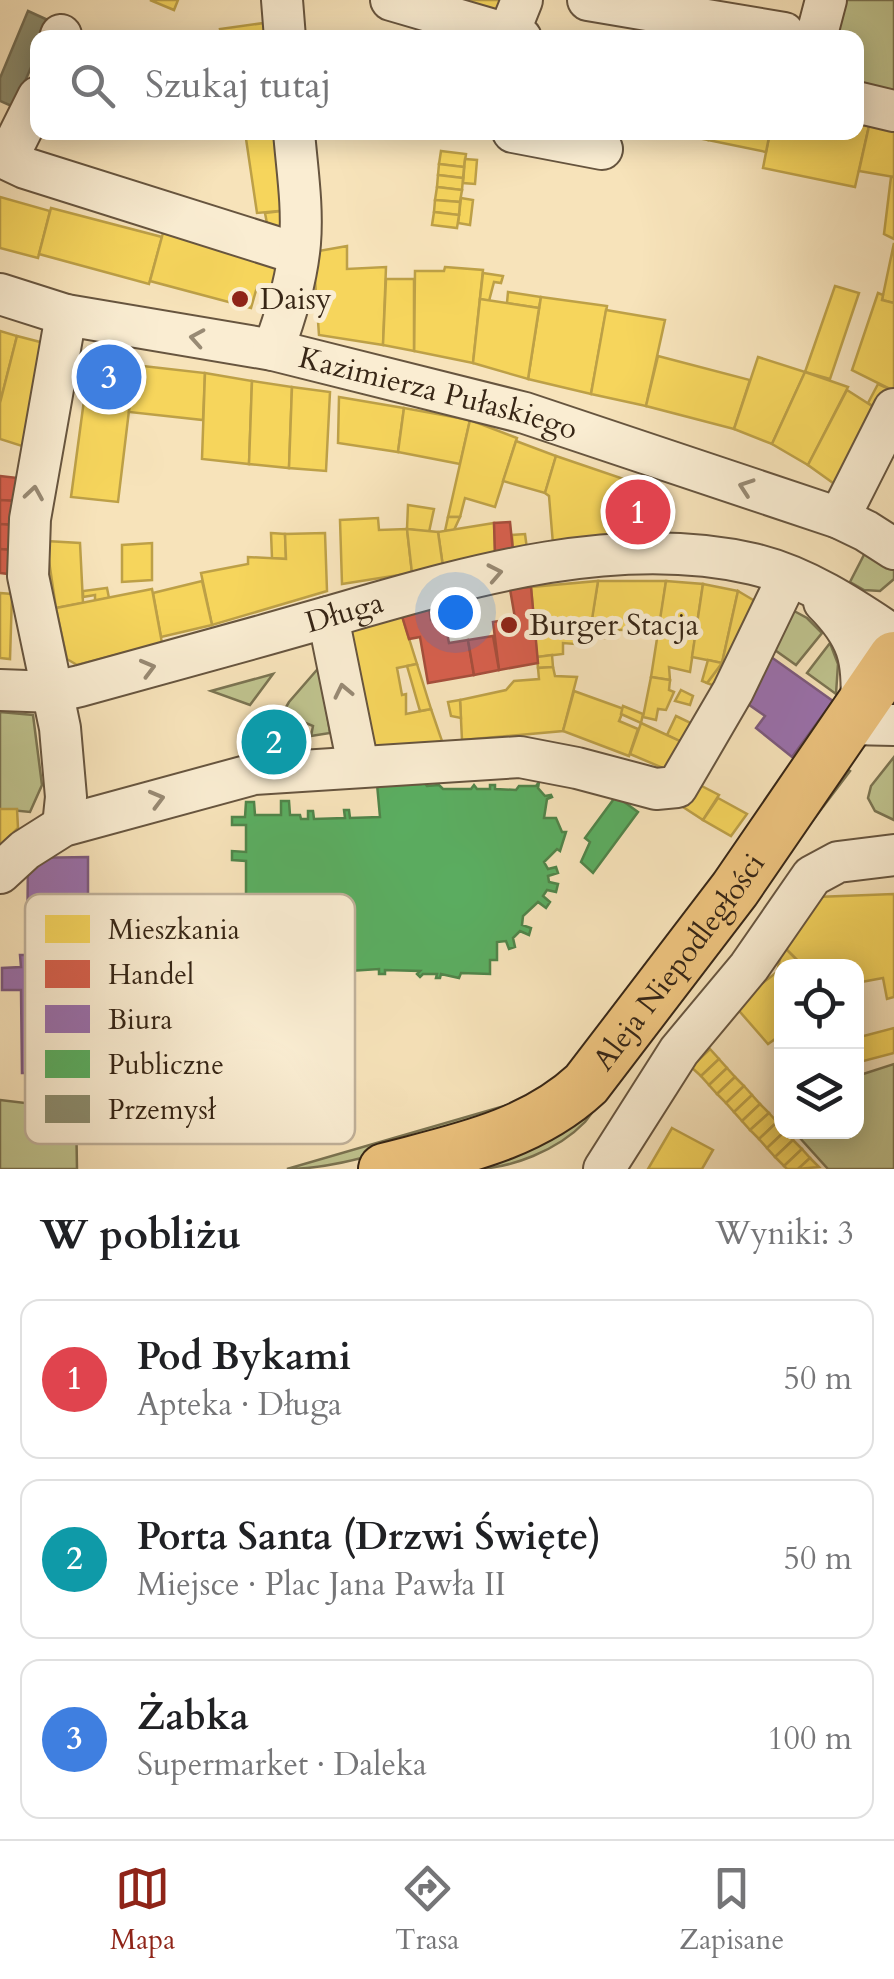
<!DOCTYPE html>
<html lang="pl">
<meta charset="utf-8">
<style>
:root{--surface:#fff;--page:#f2f2f2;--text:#202124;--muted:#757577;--line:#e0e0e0;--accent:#8f2418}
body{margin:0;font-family:Cardo,serif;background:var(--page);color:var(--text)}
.controls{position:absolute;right:30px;bottom:30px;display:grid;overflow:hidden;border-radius:20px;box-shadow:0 5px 25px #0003}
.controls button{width:90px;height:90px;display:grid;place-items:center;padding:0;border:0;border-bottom:2px solid var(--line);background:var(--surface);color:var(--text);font:50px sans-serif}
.you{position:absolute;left:455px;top:612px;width:35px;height:35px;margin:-25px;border:8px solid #fff;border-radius:50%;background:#1a73e8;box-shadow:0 0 0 15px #1a73e833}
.badge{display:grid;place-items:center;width:65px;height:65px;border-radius:50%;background:var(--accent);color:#fff;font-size:32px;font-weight:700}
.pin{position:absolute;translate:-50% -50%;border:5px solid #fff;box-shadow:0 2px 10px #0006}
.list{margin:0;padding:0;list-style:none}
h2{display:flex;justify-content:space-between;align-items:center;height:130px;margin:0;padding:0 40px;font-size:42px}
h2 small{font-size:32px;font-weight:400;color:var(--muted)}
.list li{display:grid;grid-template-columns:65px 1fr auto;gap:30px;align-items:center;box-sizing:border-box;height:160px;margin:0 20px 20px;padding:0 20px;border:2px solid var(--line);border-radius:20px}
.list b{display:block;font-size:38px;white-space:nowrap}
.list p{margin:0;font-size:32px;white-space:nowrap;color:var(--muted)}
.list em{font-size:32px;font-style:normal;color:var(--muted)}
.icon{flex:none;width:55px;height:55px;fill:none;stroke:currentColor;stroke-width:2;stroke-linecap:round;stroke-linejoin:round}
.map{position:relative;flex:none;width:894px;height:1169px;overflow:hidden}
.search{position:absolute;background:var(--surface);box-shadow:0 5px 25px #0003;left:30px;right:30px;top:30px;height:110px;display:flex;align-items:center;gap:25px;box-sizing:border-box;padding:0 35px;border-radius:20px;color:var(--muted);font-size:38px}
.sheet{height:670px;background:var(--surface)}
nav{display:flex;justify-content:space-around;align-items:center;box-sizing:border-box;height:140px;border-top:2px solid var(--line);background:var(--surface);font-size:28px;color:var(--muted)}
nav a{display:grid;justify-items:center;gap:5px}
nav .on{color:var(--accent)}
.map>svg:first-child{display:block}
.green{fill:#bfc38e;stroke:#7b7452;stroke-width:2.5}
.homes{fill:#f6d55c;stroke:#bda047;stroke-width:2.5}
.shops{fill:#d6604d;stroke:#a64f3c;stroke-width:2.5}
.offices{fill:#9970ab;stroke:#7c5a7e;stroke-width:2.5}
.public{fill:#5aae61;stroke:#50854a;stroke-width:2.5}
.industry{fill:#8c8c6e;stroke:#726d54;stroke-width:2.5}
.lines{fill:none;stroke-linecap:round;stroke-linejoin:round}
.minor-casing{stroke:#67553f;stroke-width:44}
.major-casing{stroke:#372616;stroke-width:54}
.minor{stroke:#faedd2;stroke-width:40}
.major{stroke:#ecc27d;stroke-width:50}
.oneway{stroke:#988a74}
.poi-dot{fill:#8f2418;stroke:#faedd2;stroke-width:4}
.labels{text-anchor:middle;stroke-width:10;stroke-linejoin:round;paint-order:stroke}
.poi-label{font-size:30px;fill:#372616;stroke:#faedd2;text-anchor:start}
.street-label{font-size:30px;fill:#372616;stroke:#faedd2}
.key{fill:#faedd2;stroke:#c0b19a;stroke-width:2.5}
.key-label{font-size:28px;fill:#372616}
</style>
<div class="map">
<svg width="894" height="1169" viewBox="0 0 894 1169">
<rect width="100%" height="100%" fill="#f7e3ba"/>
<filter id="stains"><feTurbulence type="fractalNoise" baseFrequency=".002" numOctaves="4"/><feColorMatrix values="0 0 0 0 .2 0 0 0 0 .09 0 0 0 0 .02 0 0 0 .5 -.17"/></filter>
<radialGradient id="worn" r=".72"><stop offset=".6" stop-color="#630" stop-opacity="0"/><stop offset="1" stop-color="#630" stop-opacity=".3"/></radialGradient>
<g class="green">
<polygon points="832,0 894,0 894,99 857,89 856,38 824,38"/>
<polygon points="869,545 894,563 894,579 880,591 864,590 850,582"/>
<polygon points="783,605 807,618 822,633 796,665 765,643"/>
<polygon points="830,643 838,664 836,694 807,673"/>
<polygon points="322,664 330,711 327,713 330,733 311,736 313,726 299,720 292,731 275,726 289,702"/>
<polygon points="273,674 250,705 211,691"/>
<polygon points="0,712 33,715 42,785 30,812 0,809"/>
<polygon points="894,757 894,820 875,811 868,798 871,786"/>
<path d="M847,769l3,2 -265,351c-27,28 -74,47 -112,47z"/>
<polygon points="894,1064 894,1169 828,1169 799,1137 805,1132 856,1132 857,1076"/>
<polygon points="0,1100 76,1109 77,1169 0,1169"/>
<path d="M518,1102l2,2c-69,24 -161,65 -233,65z"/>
</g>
<g class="homes">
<polygon points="150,0 178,0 174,10"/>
<polygon points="461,0 508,0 503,19"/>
<polygon points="264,23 266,38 222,38 220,29"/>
<polygon points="856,124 869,126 855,187 763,168 770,132 856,132"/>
<polygon points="869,126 894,131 894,177 859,171"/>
<polygon points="245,132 279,132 290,210 257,213"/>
<polygon points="668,132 710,132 708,140"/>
<polygon points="710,132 770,132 766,152 708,140"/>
<polygon points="441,151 466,154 464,167 439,164"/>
<polygon points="465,159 477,160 475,184 463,183"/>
<polygon points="439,164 464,167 463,178 438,175"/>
<polygon points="438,175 463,178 462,190 437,187"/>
<polygon points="891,177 894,177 894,239 884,234"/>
<polygon points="437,187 462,190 460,202 435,200"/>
<polygon points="0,197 50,211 38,258 0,248"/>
<polygon points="461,198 473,200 470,225 458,223"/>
<polygon points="435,200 460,202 459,215 434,212"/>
<polygon points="51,208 162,237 149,284 39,254"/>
<polygon points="290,210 293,232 269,234 265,213"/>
<polygon points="434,212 459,215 457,228 432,225"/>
<polygon points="163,233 278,264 271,291 257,287 251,308 150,281"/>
<polygon points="894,243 894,303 882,300"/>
<polygon points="347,246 347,269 386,267 383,345 319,335 313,252"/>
<polygon points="445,267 483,270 473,363 414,351 415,271 444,271"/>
<polygon points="483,273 503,276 501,283 494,282 489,301 480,299"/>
<polygon points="386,279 414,279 414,351 383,345"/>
<polygon points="835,286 859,293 830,379 805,372"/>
<polygon points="508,292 541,297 539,308 507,303"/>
<polygon points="878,293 883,295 882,300 894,303 894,391 852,370"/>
<polygon points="541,297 607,306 591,394 528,379"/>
<polygon points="480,299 539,308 528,379 473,363"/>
<polygon points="606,310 665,320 646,406 591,394"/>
<polygon points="0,331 17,336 0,403"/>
<polygon points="17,336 44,343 25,447 0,439 0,403"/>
<polygon points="658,356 750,380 734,429 646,406"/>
<polygon points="758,357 805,372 772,444 734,429"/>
<polygon points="89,363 134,369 118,502 71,497"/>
<polygon points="134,365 205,373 203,420 129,412"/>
<polygon points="805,372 848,387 808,465 772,444"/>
<polygon points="205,373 252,381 249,464 202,459"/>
<polygon points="252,381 292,387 289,468 249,464"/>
<polygon points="878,384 894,391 886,415 868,403"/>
<polygon points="292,387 330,392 326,471 289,468"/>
<polygon points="847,390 886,415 840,488 808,465"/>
<polygon points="339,397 404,408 398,452 338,443"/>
<polygon points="404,408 470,420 460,464 398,452"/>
<polygon points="470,420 517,438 495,507 465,498 460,517 448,517"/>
<polygon points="516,441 556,456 545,493 503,481"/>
<polygon points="556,456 662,492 656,533 587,537 553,544 549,496 545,493"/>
<polygon points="408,505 434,509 429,532 407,529"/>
<polygon points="448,517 460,517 454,530 445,531"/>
<polygon points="378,518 379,530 407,529 412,573 342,584 340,520"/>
<polygon points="494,523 495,554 443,567 438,532"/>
<polygon points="407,529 438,532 443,567 412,573"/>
<polygon points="271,533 285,534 286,559 272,558"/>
<polygon points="325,533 327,591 212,625 201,573 248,564 248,557 286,559 285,534"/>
<polygon points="525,534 527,549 513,551 512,535"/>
<polygon points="46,541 80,543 83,603 56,608"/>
<polygon points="152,543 152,580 122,582 122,545"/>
<polygon points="202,581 212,625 161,637 153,593"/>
<polygon points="598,581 666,581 659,631 590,629"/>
<polygon points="598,581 588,645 563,643 563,654 537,657 531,587"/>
<polygon points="666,581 703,584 690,672 669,667 670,680 651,677"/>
<polygon points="703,584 738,591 722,663 692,657"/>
<polygon points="107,588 109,598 95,601 95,595 83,597 83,591"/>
<polygon points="152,589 162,643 77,665 67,659 56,608"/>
<polygon points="738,591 765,607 724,690 707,683 722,663"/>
<polygon points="0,593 12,594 10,659 0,658"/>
<polygon points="402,616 417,664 397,668 402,695 406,694 406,714 431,709 442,741 375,754 350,629"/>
<polygon points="595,629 617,630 617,638 595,638"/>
<polygon points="552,655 553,667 538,668 537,657"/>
<polygon points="708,660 722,663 707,683 702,681"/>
<polygon points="417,664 431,709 420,711 407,666"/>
<polygon points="553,667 555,676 577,677 563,731 462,740 460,700 506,690 514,681 539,679 538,668"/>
<polygon points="651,677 670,680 669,690 674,692 666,710 658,709 656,720 643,717"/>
<polygon points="681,690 693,696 690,705 675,701"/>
<polygon points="574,691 624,709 619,721 638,729 629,756 563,731"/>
<polygon points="460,700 461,718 451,716 448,702"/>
<polygon points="623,706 643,714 641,723 621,714"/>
<polygon points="676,716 693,724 684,744 667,735"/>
<polygon points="641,723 693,747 677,774 630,754"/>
<polygon points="690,780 719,795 703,820 677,803"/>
<polygon points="718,798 747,814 731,836 703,820"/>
<polygon points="0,809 17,809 18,828 0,846"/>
<polygon points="894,894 894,997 887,999 883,978 856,983 856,966 803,966 783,946 816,897"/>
<polygon points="783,946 803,966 782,966 782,979 777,972"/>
<polygon points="777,972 782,979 782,1034 768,1044 734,1005"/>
<polygon points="894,1028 894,1053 856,1063 856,1038"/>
<polygon points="710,1049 719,1059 701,1076 691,1067"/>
<polygon points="719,1059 727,1068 709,1085 701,1076"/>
<polygon points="727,1068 735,1077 717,1094 709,1085"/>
<polygon points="735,1077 744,1086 726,1103 717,1094"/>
<polygon points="744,1086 752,1095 734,1112 726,1103"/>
<polygon points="752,1095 760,1104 742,1121 734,1112"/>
<polygon points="760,1104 769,1113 750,1130 742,1121"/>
<polygon points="769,1113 777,1122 759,1139 750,1130"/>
<polygon points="777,1122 784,1132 767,1148 759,1139"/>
<polygon points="672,1128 713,1150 702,1169 648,1169"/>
<polygon points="784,1132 793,1140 775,1157 767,1148"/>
<polygon points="793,1140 802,1149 784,1166 775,1157"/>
<polygon points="802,1149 810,1158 798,1169 787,1169 784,1166"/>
<polygon points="810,1158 819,1167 798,1169"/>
</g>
<g class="shops">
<polygon points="0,476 18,478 16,501 0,500"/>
<polygon points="0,500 16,501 13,525 0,524"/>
<polygon points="510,522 513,551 495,554 494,523"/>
<polygon points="0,524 13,525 11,550 0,549"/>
<polygon points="0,549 11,550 9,574 0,573"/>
<polygon points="531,587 538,663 499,670 493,622 515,618 510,589"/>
<polygon points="429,608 431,620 444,618 449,643 468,640 474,675 428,683 420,637 409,639 402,616"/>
<polygon points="493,636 499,670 474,675 468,640"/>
</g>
<g class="offices">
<polygon points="760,649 833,701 792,757 756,728 765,716 735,695"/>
<polygon points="88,857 88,953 158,953 158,1015 65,1014 67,1073 22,1073 21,990 2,990 2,968 21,967 20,955 27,955 28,858"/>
</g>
<g class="public">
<polygon points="423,781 427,786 439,785 443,789 471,789 474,785 477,789 490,789 490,785 495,785 495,789 516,790 519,786 536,786 539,782 538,788 545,796 551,795 552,797 547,799 544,818 556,818 562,832 566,832 560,851 557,849 544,862 548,869 556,867 558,873 548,876 549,882 558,884 556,892 547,890 543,896 550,902 546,908 538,902 523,916 522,925 531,928 529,935 520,931 513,938 515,947 509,949 506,941 497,942 497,960 490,960 490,974 461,973 459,978 441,974 440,978 436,978 437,974 423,974 420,977 417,974 420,971 385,970 385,974 379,974 379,969 349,971 349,974 344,974 344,971 313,971 313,976 310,976 309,941 303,940 293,942 293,962 248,961 248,954 234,954 233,935 246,935 246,908 232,908 232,899 246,899 246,861 232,860 232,851 246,852 246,825 232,825 232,817 245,817 246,802 254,802 255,815 281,815 281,801 289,801 290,815 300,815 301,819 308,819 308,811 313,811 314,819 345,818 344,810 349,810 350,818 380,817 377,784 421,784"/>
<polygon points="616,796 638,812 593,873 581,862 590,842 585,838"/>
</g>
<polygon class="industry" points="28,11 50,21 43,38 38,38 38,51 14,107 0,101 0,78"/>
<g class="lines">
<g class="minor-casing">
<g id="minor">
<polyline points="282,0 285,38"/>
<polyline points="391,0 521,38"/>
<polyline points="588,0 784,33"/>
<polyline points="508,35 522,0"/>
<polyline points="60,38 61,35"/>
<polyline points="816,38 826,0"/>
<polyline points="856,102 894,111"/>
<polyline points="513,132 602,149"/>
<polyline points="0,156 25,168 298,254"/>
<polyline points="7,159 38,97"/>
<path id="s1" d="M0,294l66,21 207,35 252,63 314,105 27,13 28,18"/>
<path d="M273,350c12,-32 24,-72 27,-107 3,-37 -3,-74 -6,-111"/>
<polyline points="839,518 894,409"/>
<path d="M824,602c34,34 40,57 37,104"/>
<polyline points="328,617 358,765"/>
<path id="s2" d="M0,690l54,2 26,-6c81,-22 161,-44 241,-67 136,-39 290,-88 432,-55 51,12 98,43 141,72"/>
<polyline points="849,724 894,725"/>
<polyline points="63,826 66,797 60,728 28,576 30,519 66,315"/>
<polyline points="0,873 25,850 63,826 254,774 520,757 577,768 656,789 677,787 733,691 788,577"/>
<polyline points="604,1169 679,1051 749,967 812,876 838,862 894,855"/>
</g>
</g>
<g class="major-casing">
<g id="major">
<path id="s3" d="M384,1169c71,-19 146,-33 202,-85l149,-195 159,-232"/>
</g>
</g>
<use href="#minor" class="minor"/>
<use href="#major" class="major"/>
</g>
<defs><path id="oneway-chevron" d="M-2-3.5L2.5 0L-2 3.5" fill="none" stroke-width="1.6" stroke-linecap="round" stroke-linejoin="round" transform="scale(2.5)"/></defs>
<g class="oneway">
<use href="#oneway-chevron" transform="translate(197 338) rotate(-170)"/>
<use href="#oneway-chevron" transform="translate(746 487) rotate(-161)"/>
<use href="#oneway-chevron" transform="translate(34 493) rotate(-81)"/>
<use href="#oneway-chevron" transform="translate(495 573) rotate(-11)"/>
<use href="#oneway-chevron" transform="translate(148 668) rotate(-15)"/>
<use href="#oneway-chevron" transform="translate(343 691) rotate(-102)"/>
<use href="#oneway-chevron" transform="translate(157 799) rotate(-15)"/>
</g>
<g class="poi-dot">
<circle cx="240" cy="299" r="10"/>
<circle cx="509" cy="625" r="10"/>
</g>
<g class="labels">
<g class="poi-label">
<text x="260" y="309">Daisy</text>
<text x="529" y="635">Burger Stacja</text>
</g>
<g class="street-label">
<text dy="10" stroke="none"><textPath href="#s1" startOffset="450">Kazimierza Pułaskiego</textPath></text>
<text dy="10" stroke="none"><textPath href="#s2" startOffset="355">Długa</textPath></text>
<text dy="10" stroke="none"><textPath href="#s3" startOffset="375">Aleja Niepodległości</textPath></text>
</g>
</g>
<rect x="25" y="894" width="330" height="250" rx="15" class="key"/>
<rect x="45" y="915" width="45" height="28" fill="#f6d55c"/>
<rect x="45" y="960" width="45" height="28" fill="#d6604d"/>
<rect x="45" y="1005" width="45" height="28" fill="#9970ab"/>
<rect x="45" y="1050" width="45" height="28" fill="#5aae61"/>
<rect x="45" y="1095" width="45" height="28" fill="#8c8c6e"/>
<g class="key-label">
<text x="108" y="939">Mieszkania</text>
<text x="108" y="984">Handel</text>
<text x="108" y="1029">Biura</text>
<text x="108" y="1074">Publiczne</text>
<text x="108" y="1119">Przemysł</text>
</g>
<rect width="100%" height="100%" filter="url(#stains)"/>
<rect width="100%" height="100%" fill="url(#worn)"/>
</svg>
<div class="controls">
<button><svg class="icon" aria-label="locate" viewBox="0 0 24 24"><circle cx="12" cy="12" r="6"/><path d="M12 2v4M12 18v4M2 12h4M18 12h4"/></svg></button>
<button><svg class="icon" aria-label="layers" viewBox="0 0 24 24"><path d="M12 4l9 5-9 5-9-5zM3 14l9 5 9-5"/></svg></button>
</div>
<div class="you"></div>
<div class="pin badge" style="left:638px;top:512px;background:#e0444e">1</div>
<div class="pin badge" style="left:274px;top:742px;background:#0f9aa8">2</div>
<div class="pin badge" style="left:109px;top:377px;background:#3f7fe0">3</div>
<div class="search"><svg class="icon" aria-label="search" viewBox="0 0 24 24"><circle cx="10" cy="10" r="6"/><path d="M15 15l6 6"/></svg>Szukaj tutaj</div>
</div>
<section class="sheet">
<h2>W pobliżu<small>Wyniki: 3</small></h2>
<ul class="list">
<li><span class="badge" style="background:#e0444e">1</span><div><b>Pod Bykami</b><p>Apteka · Długa</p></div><em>50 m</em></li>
<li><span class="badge" style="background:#0f9aa8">2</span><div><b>Porta Santa (Drzwi Święte)</b><p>Miejsce · Plac Jana Pawła II</p></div><em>50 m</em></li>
<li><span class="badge" style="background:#3f7fe0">3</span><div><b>Żabka</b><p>Supermarket · Daleka</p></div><em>100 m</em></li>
</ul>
</section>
<nav>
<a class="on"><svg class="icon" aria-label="map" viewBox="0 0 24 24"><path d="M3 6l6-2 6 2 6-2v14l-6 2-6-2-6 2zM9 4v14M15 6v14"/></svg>Mapa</a>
<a><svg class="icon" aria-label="directions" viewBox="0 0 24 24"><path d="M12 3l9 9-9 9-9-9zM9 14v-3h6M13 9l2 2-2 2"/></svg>Trasa</a>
<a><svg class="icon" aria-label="saved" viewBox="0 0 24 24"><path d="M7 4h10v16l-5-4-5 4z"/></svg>Zapisane</a>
</nav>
